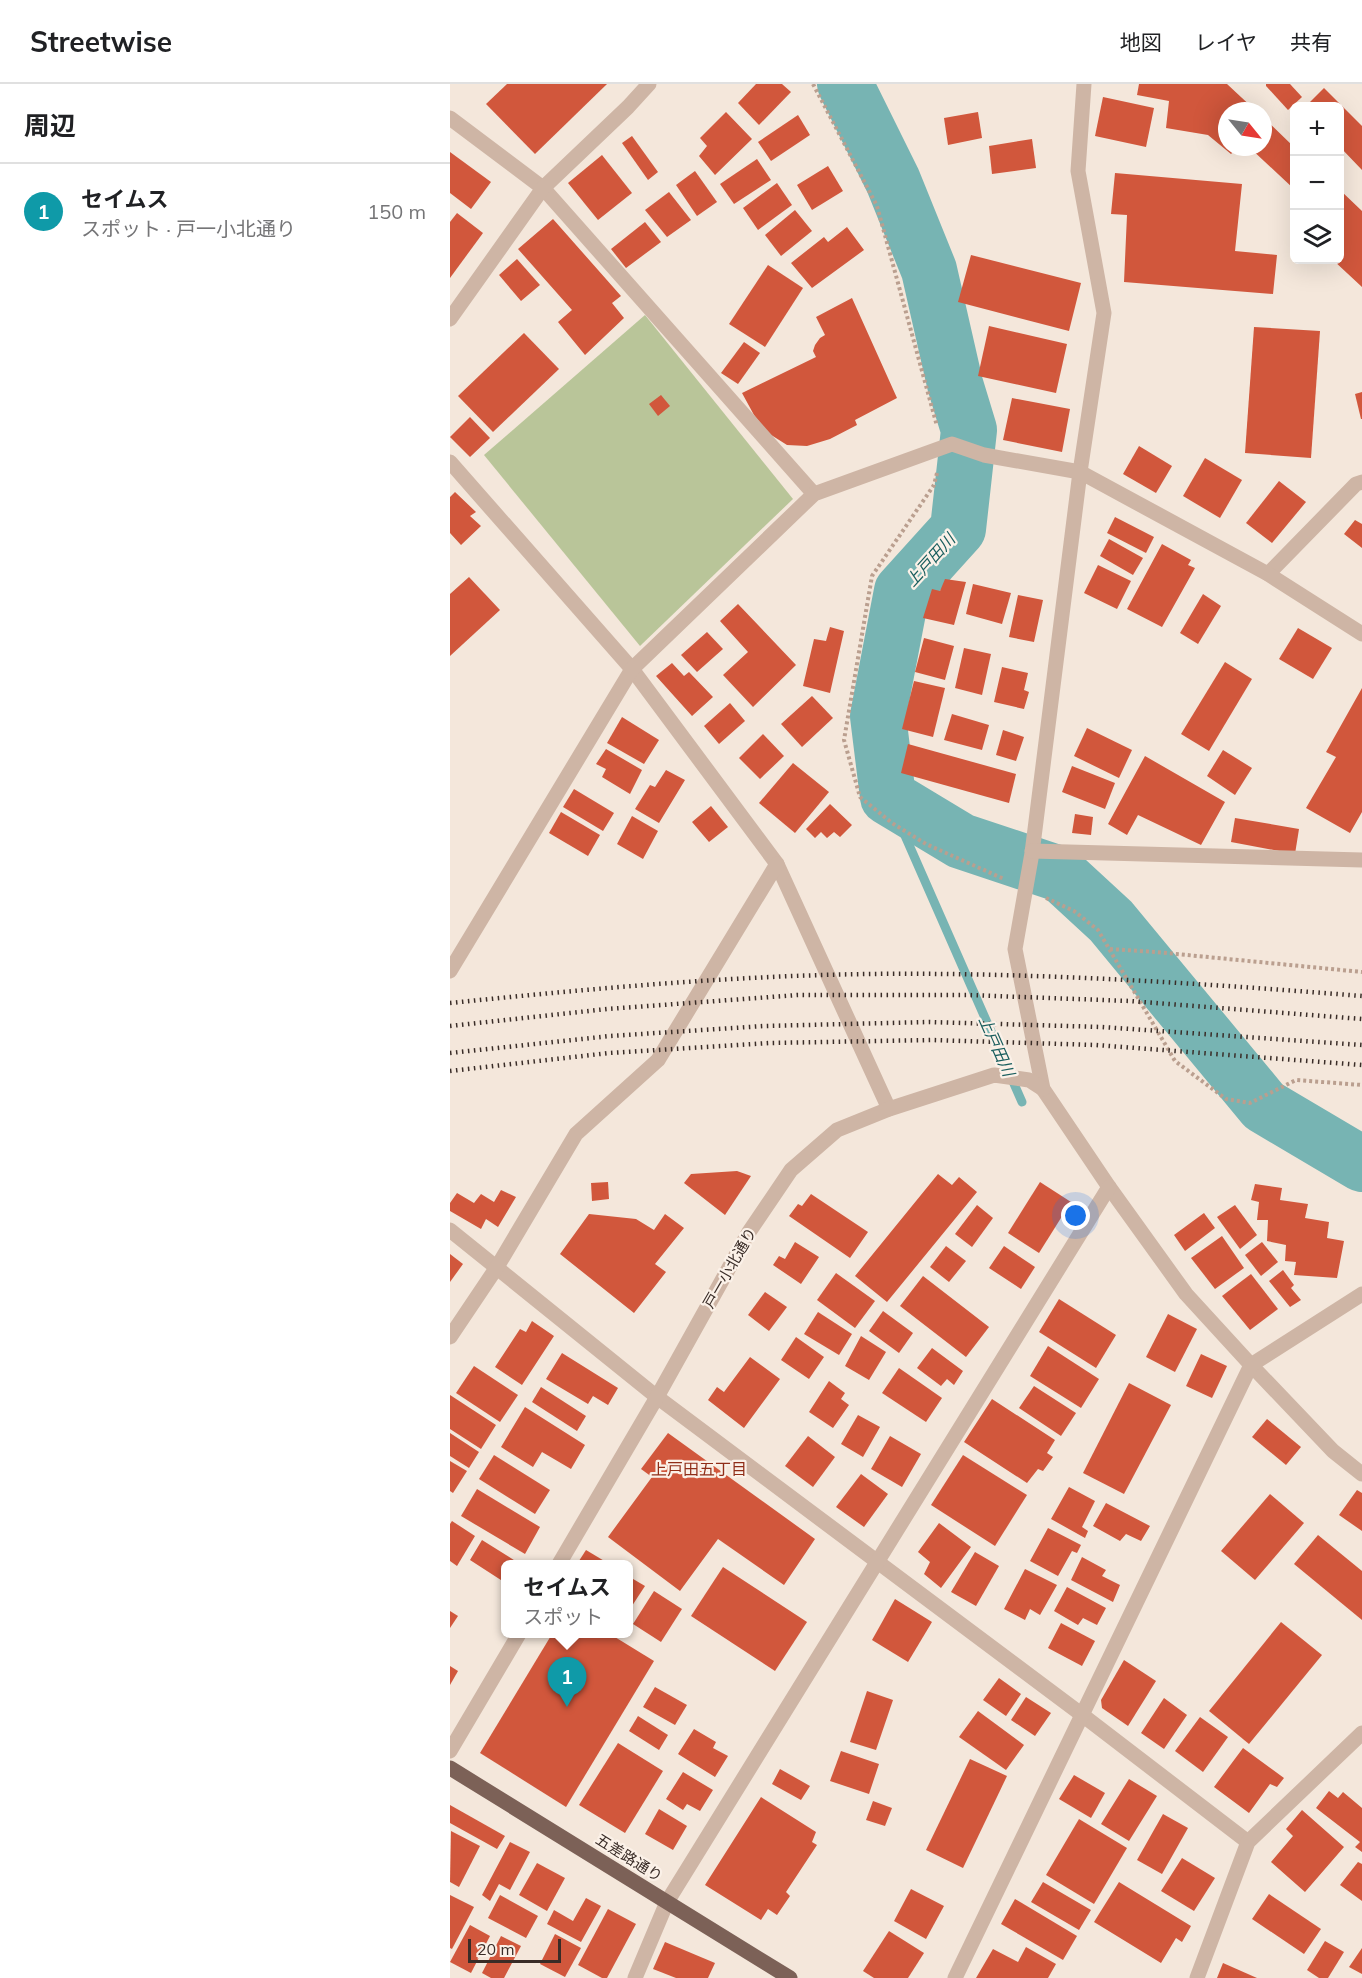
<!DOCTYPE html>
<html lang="ja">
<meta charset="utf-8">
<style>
:root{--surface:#fff;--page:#f2f2f2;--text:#202124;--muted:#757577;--line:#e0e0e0;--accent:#ea580c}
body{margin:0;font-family:Mulish,"Noto Sans JP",sans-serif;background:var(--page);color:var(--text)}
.controls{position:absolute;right:18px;top:18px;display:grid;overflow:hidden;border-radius:9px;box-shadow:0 6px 24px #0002}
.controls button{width:54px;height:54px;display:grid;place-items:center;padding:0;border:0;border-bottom:2px solid var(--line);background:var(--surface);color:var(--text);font:30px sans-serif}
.compass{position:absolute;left:768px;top:18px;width:54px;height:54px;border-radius:50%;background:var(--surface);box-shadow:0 6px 24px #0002;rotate:120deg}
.scale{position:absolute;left:18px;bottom:15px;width:93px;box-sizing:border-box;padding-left:6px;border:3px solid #392c27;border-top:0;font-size:16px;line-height:21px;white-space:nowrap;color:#392c27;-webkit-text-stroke:4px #fbf1e8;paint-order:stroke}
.you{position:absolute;left:626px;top:1132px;width:21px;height:21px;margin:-15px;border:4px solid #fff;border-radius:50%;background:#1a73e8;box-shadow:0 0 0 9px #1a73e833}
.badge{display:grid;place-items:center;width:39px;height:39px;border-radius:50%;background:var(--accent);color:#fff;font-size:20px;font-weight:700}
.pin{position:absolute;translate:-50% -50px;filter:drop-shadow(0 2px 3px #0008)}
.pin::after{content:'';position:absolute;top:32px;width:21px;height:18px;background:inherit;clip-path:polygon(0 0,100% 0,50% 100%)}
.popup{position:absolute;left:51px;top:1476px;width:132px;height:78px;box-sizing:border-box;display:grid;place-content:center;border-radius:9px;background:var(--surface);filter:drop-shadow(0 2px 4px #0005);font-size:20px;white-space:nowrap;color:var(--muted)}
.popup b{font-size:22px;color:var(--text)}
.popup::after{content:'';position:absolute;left:50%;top:100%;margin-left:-12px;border:12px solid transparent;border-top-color:var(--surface)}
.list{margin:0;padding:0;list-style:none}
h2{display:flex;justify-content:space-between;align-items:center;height:78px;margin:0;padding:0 24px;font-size:26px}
h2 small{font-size:20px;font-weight:400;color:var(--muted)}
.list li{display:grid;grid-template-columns:39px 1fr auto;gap:18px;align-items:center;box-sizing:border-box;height:96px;padding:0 24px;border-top:2px solid var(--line)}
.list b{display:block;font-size:22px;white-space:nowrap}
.list p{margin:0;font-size:20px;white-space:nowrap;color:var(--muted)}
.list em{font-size:20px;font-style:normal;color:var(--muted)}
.icon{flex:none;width:33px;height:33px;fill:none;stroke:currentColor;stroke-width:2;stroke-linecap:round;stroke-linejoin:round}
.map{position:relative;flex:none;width:912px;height:1894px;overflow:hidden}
header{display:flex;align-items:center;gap:36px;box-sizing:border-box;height:84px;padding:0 30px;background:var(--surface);border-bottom:2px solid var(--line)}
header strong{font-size:28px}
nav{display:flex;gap:33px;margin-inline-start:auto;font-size:21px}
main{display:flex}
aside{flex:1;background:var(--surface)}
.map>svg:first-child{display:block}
.green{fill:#b9c599}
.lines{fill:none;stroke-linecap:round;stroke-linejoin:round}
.stream{stroke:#77b4b3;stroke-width:9}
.river{stroke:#77b4b3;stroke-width:56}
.building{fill:#d1573c}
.path{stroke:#ba9f8f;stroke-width:4;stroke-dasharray:3 3;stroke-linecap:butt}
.minor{stroke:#ceb5a5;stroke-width:15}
.major{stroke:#7c6157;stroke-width:15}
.rail{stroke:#392c27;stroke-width:4.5;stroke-dasharray:1.5 4.5;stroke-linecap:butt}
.labels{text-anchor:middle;stroke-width:4.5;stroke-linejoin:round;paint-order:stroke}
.street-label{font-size:15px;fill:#392c27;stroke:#fbf1e8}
.water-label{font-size:16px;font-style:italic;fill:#195e5e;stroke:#fbf1e8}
.neighbourhood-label{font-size:16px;fill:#902e18;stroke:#fbf1e8}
</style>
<header>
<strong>Streetwise</strong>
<nav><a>地図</a><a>レイヤ</a><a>共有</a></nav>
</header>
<main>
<aside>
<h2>周辺<small></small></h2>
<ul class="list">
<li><span class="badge" style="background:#0f9aa8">1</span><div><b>セイムス</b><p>スポット · 戸一小北通り</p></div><em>150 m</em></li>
</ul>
</aside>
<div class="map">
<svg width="912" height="1894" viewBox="0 0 912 1894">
<rect width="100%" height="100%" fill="#f4e7db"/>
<polygon class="green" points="195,231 343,415 190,562 34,371"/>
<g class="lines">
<polyline class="stream" points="438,713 572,1018"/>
<polyline class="river" points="395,0 443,97 479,186 505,300 519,346 508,445 452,507 428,632 438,713 511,757 610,790 661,837 814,1022 912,1080"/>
</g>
<g class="building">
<polygon points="57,0 157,0 85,70 36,20"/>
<polygon points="306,0 332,0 341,8 309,41 288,19"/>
<polygon points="689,0 777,0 806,27 777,27 777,63 788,63 781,70 758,51 716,44 719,17 687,11"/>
<polygon points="816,0 840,0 852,13 838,26 816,2"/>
<polygon points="874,4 912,42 912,86 890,63 890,22 856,22"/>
<polygon points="653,13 704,24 696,63 645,52"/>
<polygon points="276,28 302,55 265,91 249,72 257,62 250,54"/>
<polygon points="528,28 532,54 498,61 494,34"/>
<polygon points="348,31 360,51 321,77 308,58"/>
<polygon points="813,33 844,63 844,105 799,63 813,63"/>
<polygon points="182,52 208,88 198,96 172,59"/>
<polygon points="582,55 586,84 542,90 539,62"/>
<polygon points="0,68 41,98 21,125 0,109"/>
<polygon points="152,71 182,109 148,136 118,99"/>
<polygon points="307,75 321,96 284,120 270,100"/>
<polygon points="378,82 393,107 362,126 347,101"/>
<polygon points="245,87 267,118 247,132 226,101"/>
<polygon points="665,89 792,100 785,167 827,171 823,210 674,198 677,131 661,130"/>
<polygon points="327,99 342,121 308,146 293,124"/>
<polygon points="890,106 912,127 912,203 883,176 890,176"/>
<polygon points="219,108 241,136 217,153 195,126"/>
<polygon points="345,126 362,147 331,172 315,151"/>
<polygon points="7,129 33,149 0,194 0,138"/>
<polygon points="103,135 171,212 162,219 174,234 135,271 108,238 122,226 68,165"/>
<polygon points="195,138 211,158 176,184 161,165"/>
<polygon points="397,143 414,166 362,204 341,179 374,153 378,158"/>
<polygon points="521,171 631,199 619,247 508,218"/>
<polygon points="67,175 90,201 71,217 49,191"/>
<polygon points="318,181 353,204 315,263 279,240"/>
<polygon points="402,214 447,314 405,336 407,341 380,355 357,362 337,361 318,349 304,331 292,309 366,273 363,267 365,261 370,254 375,251 366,233"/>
<polygon points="539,242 617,260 606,309 528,292"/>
<polygon points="804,243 870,247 861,374 795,369"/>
<polygon points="74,249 109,285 43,348 8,312"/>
<polygon points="294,258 310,269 288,300 271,289"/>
<polygon points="912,308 912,335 911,335 905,310"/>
<polygon points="211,311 220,322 208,332 199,320"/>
<polygon points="562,314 620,325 612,368 553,356"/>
<polygon points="20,333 40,354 20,373 0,353"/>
<polygon points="689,362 722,382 706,409 673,390"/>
<polygon points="755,374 792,396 770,434 733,412"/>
<polygon points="829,397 856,418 822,459 796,439"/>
<polygon points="5,408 26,428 20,432 31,442 11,461 0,449 0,413"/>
<polygon points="665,433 704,453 696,469 657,449"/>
<polygon points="905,436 912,440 912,464 894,450"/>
<polygon points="659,455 693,474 683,491 650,472"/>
<polygon points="712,460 741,476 738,481 745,484 712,543 677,525"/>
<polygon points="648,481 681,497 667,525 634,509"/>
<polygon points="19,493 50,526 0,572 0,510"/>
<polygon points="495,495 516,498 504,541 473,534 482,505 490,507"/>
<polygon points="523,500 561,509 552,540 516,530"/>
<polygon points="753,510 771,522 748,560 730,549"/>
<polygon points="568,511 593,516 584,558 559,553"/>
<polygon points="288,520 346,581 303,623 273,591 298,568 270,537"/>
<polygon points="380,543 394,547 380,609 353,602 364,555 376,557"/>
<polygon points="848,544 882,564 863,595 829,575"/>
<polygon points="257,548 273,565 247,588 231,571"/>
<polygon points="474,554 504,562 495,596 465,588"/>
<polygon points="514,564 541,570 532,611 505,604"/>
<polygon points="775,578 802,595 759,667 731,650"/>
<polygon points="222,579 234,592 239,588 263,613 242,632 206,592"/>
<polygon points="552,583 578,589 574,606 579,608 574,625 544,618"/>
<polygon points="464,597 495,604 483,653 452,645"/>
<polygon points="912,604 912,728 900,749 856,724 886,673 876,668"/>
<polygon points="362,612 383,634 352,663 331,640"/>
<polygon points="280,619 295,637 269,660 254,642"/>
<polygon points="502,630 539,641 532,666 494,656"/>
<polygon points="172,633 209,656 194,680 157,659"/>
<polygon points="637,644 682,666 669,694 624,672"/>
<polygon points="553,646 574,653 566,677 546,671"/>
<polygon points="313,650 334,672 310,695 289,674"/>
<polygon points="458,660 566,690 559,719 451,689"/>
<polygon points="156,665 192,686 180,710 152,693 156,685 146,680"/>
<polygon points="773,666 802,684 785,711 757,692"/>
<polygon points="695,672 775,718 751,761 688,731 677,751 658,740"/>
<polygon points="343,679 379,708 345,749 309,719"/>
<polygon points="622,682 665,699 655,725 612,708"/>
<polygon points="216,686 235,696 209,739 185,725 200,701 205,703"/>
<polygon points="124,705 164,729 153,747 113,723"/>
<polygon points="380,720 402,741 390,753 384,748 377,754 371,748 365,754 356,745"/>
<polygon points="261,722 278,743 259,758 242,738"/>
<polygon points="111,728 150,751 138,772 99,749"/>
<polygon points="625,730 643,733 641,751 622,749"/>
<polygon points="182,732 208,747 193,775 167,760"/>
<polygon points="785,734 849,745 845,770 781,758"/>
<polygon points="287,1087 301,1092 275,1131 234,1099 241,1090"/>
<polygon points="488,1090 502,1101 509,1093 527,1108 437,1218 405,1192"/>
<polygon points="158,1098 159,1115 142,1117 141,1099"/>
<polygon points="590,1098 621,1118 589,1169 558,1149"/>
<polygon points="805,1100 832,1104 830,1116 858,1120 855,1134 879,1138 877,1154 894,1157 887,1194 844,1191 846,1178 835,1177 836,1161 817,1157 818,1136 807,1136 809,1118 801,1116"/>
<polygon points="51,1106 66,1113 48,1143 36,1135 31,1145 0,1127 0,1119 7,1109 24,1119 31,1110 44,1118"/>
<polygon points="361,1110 418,1148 400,1174 339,1132 348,1120 352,1122"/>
<polygon points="527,1121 543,1134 522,1163 505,1150"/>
<polygon points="785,1121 807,1151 790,1165 767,1133"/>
<polygon points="754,1129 765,1144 735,1167 724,1151"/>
<polygon points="139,1130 186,1135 204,1146 215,1130 234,1144 205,1180 216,1188 184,1229 110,1170"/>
<polygon points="772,1152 794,1184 765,1205 741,1174"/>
<polygon points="345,1158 369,1173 351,1200 323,1181 329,1172 335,1175"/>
<polygon points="812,1158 828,1178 811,1192 795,1171"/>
<polygon points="496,1162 516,1177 499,1198 480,1183"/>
<polygon points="554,1162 585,1183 571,1205 539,1184"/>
<polygon points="0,1170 13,1180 0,1198"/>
<polygon points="833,1186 844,1201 841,1204 851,1216 840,1223 819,1197"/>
<polygon points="386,1189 425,1217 405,1244 367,1216"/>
<polygon points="801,1190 828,1225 800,1246 772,1212"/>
<polygon points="473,1192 539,1243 516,1273 450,1222"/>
<polygon points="315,1208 337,1223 319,1247 298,1231"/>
<polygon points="609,1215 666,1251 646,1284 589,1248"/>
<polygon points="433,1227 463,1249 449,1269 419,1247"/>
<polygon points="368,1228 402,1250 389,1271 354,1250"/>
<polygon points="718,1230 747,1245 725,1288 696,1273"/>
<polygon points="82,1237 104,1252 72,1301 45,1283 70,1245 76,1248"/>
<polygon points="411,1252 436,1268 419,1296 395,1282"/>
<polygon points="346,1253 374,1273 359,1295 331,1276"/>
<polygon points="598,1262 649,1295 631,1324 580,1292"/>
<polygon points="482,1264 513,1287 504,1301 497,1295 491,1302 467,1284"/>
<polygon points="112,1269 168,1304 158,1321 143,1312 138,1320 96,1295"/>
<polygon points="751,1270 777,1282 762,1314 736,1302"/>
<polygon points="300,1273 330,1295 294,1344 258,1316 267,1303 274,1308"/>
<polygon points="24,1282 68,1311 50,1338 6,1309"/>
<polygon points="449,1284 492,1314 476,1338 432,1309"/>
<polygon points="379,1297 395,1309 391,1315 399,1321 383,1344 359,1328"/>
<polygon points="679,1299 721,1321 674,1410 633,1389"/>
<polygon points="584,1302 626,1329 611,1352 569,1324"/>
<polygon points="91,1303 136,1332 127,1347 82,1318"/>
<polygon points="0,1311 46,1341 31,1365 0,1345"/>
<polygon points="542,1315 605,1356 597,1369 603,1373 593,1387 588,1385 577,1399 514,1358"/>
<polygon points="75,1323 135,1361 121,1385 92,1368 83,1383 51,1363"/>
<polygon points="408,1331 430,1343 413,1373 391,1360"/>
<polygon points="817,1335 851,1363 836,1381 802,1353"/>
<polygon points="0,1349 29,1368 19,1384 0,1372"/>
<polygon points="218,1349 365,1455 334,1501 268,1455 230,1507 158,1453 202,1393 191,1385"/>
<polygon points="358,1352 385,1373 363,1403 335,1382"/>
<polygon points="440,1352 471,1370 452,1403 421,1385"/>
<polygon points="44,1371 100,1406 85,1430 29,1395"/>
<polygon points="513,1371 577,1411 545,1462 481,1421"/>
<polygon points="0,1377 17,1387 3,1409 0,1407"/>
<polygon points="411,1390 438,1410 414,1443 386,1423"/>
<polygon points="619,1403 645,1417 632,1443 638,1447 635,1454 601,1435"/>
<polygon points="27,1405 90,1443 75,1470 11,1432"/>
<polygon points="907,1406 912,1409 912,1447 889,1431"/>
<polygon points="820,1410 854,1439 805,1496 771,1467"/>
<polygon points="656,1419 700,1442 691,1457 676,1450 670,1457 643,1442"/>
<polygon points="2,1437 25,1452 7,1482 0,1477 0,1440"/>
<polygon points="489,1439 521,1463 491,1504 474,1490 480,1478 468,1468"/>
<polygon points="598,1444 631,1461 627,1469 622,1467 608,1492 580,1477"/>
<polygon points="868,1451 912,1487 912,1536 844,1480"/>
<polygon points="32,1456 67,1478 65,1480 56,1480 54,1498 20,1476"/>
<polygon points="136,1466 156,1478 155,1480 127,1480"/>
<polygon points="525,1468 549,1482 526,1522 501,1508"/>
<polygon points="632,1473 656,1486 652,1492 670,1501 663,1518 621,1496"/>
<polygon points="273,1483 357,1538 325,1587 241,1532"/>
<polygon points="575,1485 607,1501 590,1531 580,1525 575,1536 554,1525"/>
<polygon points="178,1492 195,1502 178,1528"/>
<polygon points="617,1503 656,1524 647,1541 633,1534 628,1541 604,1527"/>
<polygon points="204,1507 232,1525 211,1558 183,1540"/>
<polygon points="445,1515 482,1538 458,1578 422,1556"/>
<polygon points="0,1527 8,1532 0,1544"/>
<polygon points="831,1538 872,1571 799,1660 759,1627"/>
<polygon points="611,1539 645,1557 632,1582 598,1564"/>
<polygon points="102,1550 160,1550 204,1577 116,1723 30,1669"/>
<polygon points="674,1576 706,1597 678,1642 652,1624 651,1616"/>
<polygon points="0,1582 8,1587 0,1601"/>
<polygon points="549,1594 571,1610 556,1632 533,1616"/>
<polygon points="205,1603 237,1621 225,1641 193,1623"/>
<polygon points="417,1607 443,1616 426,1666 400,1658"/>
<polygon points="576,1613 601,1629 585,1652 561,1636"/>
<polygon points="714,1614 737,1631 714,1665 691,1649"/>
<polygon points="528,1627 574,1661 556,1686 509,1653"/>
<polygon points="188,1632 218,1651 209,1666 179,1647"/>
<polygon points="750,1633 778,1653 753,1688 725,1667"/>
<polygon points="244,1645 266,1658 263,1664 278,1672 265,1693 228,1670"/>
<polygon points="168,1659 213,1687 175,1749 129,1721"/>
<polygon points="793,1664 834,1694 827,1703 820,1700 799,1729 764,1703"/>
<polygon points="391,1667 429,1680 419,1710 380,1697"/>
<polygon points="520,1675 557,1692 513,1784 476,1766"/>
<polygon points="330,1685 360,1702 351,1716 322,1700"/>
<polygon points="233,1688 263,1706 250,1727 237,1720 233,1726 216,1715"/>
<polygon points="624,1691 655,1709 641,1734 609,1715"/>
<polygon points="679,1695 707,1712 679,1757 651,1740"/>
<polygon points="879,1707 888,1714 893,1708 912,1724 912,1768 905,1763 910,1758 866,1724"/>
<polygon points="311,1713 366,1748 362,1758 367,1761 336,1808 340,1812 327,1831 318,1825 311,1836 255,1801"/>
<polygon points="423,1717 442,1724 435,1742 416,1736"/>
<polygon points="0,1721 55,1752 47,1765 0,1739"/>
<polygon points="209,1725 237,1742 223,1766 195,1750"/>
<polygon points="852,1726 894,1763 855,1808 821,1778 843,1752 836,1745"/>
<polygon points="713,1730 738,1744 712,1790 687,1776"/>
<polygon points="629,1735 677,1764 644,1820 596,1791"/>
<polygon points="1,1747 30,1762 9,1803 0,1798"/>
<polygon points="60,1758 80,1768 60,1806 49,1800 40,1817 32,1811"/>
<polygon points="732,1774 765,1794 744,1827 711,1807"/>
<polygon points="908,1778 912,1780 912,1817 890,1801"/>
<polygon points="87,1779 115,1794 97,1827 69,1811"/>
<polygon points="593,1798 641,1826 629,1846 581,1818"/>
<polygon points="669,1798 741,1842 732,1858 726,1854 711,1879 644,1838"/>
<polygon points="461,1805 494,1822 476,1855 444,1837"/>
<polygon points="819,1810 871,1845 854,1870 802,1835"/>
<polygon points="0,1811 24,1823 2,1865 0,1864"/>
<polygon points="50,1811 88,1832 76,1854 38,1834"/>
<polygon points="136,1814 151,1822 131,1858 97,1840 104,1826 123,1837"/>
<polygon points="565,1815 627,1852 613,1876 551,1840"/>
<polygon points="158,1825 186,1840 157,1894 152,1894 128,1881"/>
<polygon points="20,1841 40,1852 21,1889 0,1878"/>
<polygon points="439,1847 474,1869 458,1894 424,1894 413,1887"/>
<polygon points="105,1850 131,1864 115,1893 90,1880"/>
<polygon points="51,1852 71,1862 54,1894 41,1894 32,1889"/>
<polygon points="875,1857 894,1868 878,1894 869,1894 857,1886"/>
<polygon points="215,1858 265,1879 258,1894 226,1894 203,1885"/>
<polygon points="576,1863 606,1880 598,1894 526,1894 543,1865 568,1878"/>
<polygon points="912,1864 912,1890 899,1883"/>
<polygon points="773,1879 807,1894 767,1894"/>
</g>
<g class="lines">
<g class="path">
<polyline points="363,0 427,122 487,342"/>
<polyline points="487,389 484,401 422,492 394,656 410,713 442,739 476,760 554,795"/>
<polyline points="596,814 624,827 648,846 725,977 776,1015 800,1019 846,996 912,1001"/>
<polyline points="660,865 706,868 912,888"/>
</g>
<g class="minor">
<polyline points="634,0 628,87 654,229 630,388 582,769 565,865 593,1005 659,1103 736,1210 801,1281 883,1367 912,1390"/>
<polyline points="0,34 93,104 364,410"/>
<polyline points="0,235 93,104 178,23 199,0"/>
<polyline points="0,378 182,585 327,780 439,1025"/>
<polyline points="818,490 906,400 912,398"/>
<polyline points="582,767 912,776"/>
<polyline points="0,887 182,585 364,410 502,360 534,371 630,388 818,490 912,550"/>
<polyline points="0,1146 207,1313 631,1630 798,1758"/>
<polyline points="0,1253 47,1183 126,1050 208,976 327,780"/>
<polyline points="109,1480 207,1313 299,1148 341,1086 387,1046 439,1025 544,991 579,996 593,1005"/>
<polyline points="0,1667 69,1550"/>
<polyline points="185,1894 217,1818 659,1103"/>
<polyline points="505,1894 801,1281 912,1210"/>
<polyline points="747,1894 798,1758 912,1649"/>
</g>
<polyline class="major" points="0,1684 340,1894"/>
<g class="rail">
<path d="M0,919c138,-14 277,-27 417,-29 165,-2 331,9 495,22"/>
<polyline points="0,942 157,925 348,911 518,911 680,917 912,935"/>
<polyline points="0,969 160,952 314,942 479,938 652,943 912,961"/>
<polyline points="0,987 159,969 320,959 481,956 646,961 912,981"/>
</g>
</g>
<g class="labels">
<g class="street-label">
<text transform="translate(280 1184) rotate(-60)" y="5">戸一小北通り</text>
<text transform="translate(179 1774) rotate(32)" y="5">五差路通り</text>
</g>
<g class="water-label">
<text transform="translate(480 476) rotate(-48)" y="6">上戸田川</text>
<text transform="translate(547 962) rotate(66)" y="6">上戸田川</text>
</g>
<g class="neighbourhood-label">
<text x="249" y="1391">上戸田五丁目</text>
</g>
</g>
</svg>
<div class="controls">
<button>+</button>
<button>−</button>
<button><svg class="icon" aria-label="layers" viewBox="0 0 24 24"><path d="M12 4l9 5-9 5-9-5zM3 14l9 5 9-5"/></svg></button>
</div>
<svg class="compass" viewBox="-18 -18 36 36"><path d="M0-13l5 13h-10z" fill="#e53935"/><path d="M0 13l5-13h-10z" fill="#757577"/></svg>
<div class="scale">20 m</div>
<div class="you"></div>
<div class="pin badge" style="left:117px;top:1623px;background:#0f9aa8">1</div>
<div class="popup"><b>セイムス</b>スポット</div>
</div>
</main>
